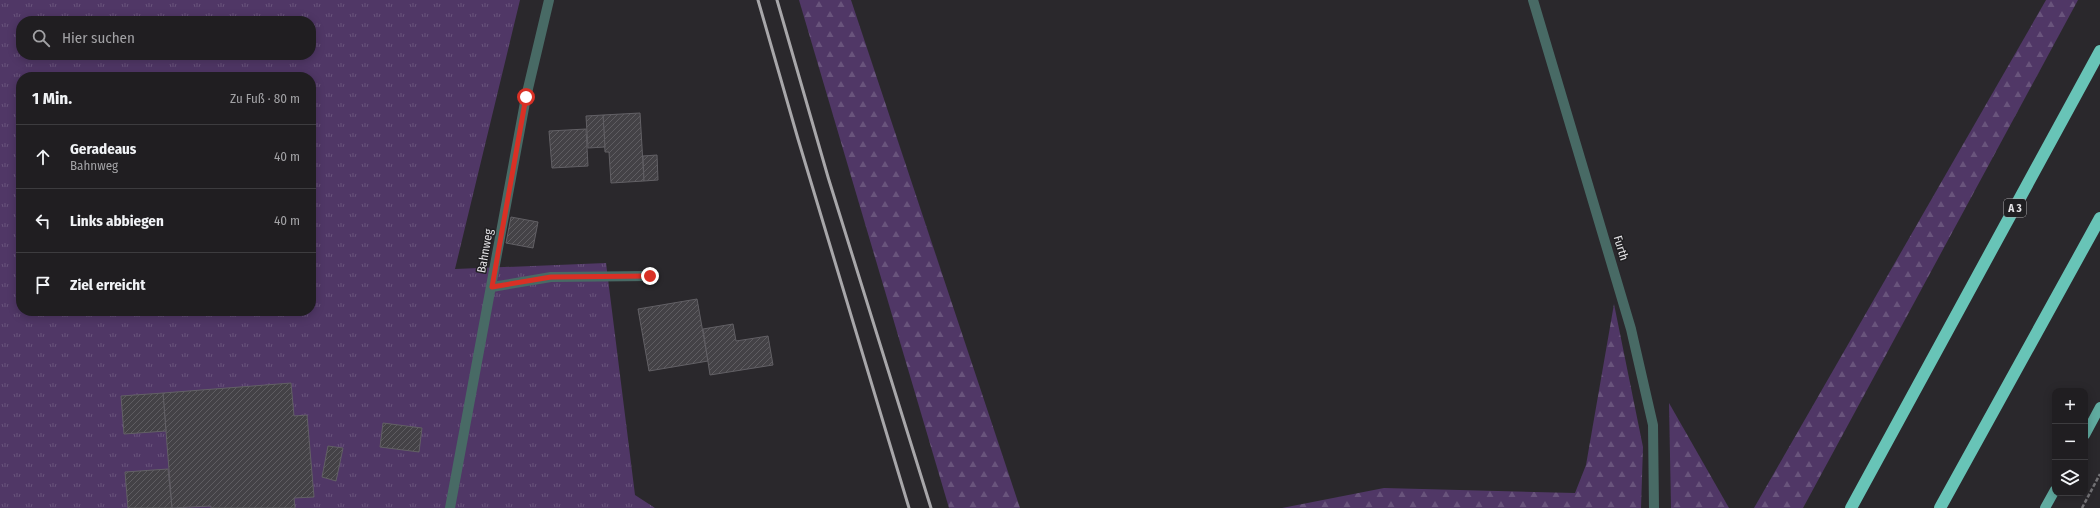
<!DOCTYPE html>
<html lang="de">
<meta charset="utf-8">
<style>
:root{--surface:#201e21;--page:#2d2b2e;--text:#f1f3f6;--muted:#a2a2a5;--line:#3d3c3f}
body{margin:0;font-family:"Fira Sans Condensed",sans-serif;background:var(--page);color:var(--text)}
.controls{position:absolute;right:12px;bottom:12px;display:grid;overflow:hidden;border-radius:8px;box-shadow:0 2px 10px #0003}
.controls button{width:36px;height:36px;display:grid;place-items:center;padding:0;border:0;border-bottom:1px solid var(--line);background:var(--surface);color:var(--text);font:20px sans-serif}
.stop{position:absolute;width:12px;height:12px;margin:-9px;border:3px solid #d93025;border-radius:50%;background:#fff}
.stop.end{background:#d93025;border-color:#fff;box-shadow:0 1px 4px #0008}
.list{margin:0;padding:0;list-style:none}
h2{display:flex;justify-content:space-between;align-items:center;height:52px;margin:0;padding:0 16px;font-size:17px}
h2 small{font-size:13px;font-weight:400;color:var(--muted)}
.list li{display:grid;grid-template-columns:26px 1fr auto;gap:12px;align-items:center;box-sizing:border-box;height:64px;padding:0 16px;border-top:1px solid var(--line)}
.list b{display:block;font-size:15px;white-space:nowrap}
.list p{margin:0;font-size:13px;white-space:nowrap;color:var(--muted)}
.list em{font-size:13px;font-style:normal;color:var(--muted)}
.icon{flex:none;width:22px;height:22px;fill:none;stroke:currentColor;stroke-width:2;stroke-linecap:round;stroke-linejoin:round}
.map{position:relative;flex:none;width:2100px;height:508px;overflow:hidden}
.search{position:absolute;background:var(--surface);box-shadow:0 2px 10px #0003;left:16px;top:16px;width:300px;height:44px;display:flex;align-items:center;gap:10px;box-sizing:border-box;padding:0 14px;border-radius:16px;color:var(--muted);font-size:15px}
.panel{position:absolute;background:var(--surface);box-shadow:0 2px 10px #0003;left:16px;top:72px;width:300px;height:244px;border-radius:16px}
.map>svg:first-child{display:block}
.grass{fill:url(#grass-tufts);fill-rule:evenodd}
.forest{fill:url(#forest-firs)}
.building{fill:url(#building-hatch);stroke:#626065}
.lines{fill:none;stroke-linecap:round;stroke-linejoin:round}
.path{stroke:#747376;stroke-width:2.5;stroke-dasharray:4 2;stroke-linecap:butt}
.minor{stroke:#486a65;stroke-width:10}
.major{stroke:#60aba0;stroke-width:10}
.highway{stroke:#68c4b7;stroke-width:12}
.rail{stroke:#a8a7aa;stroke-width:3}
.route{stroke:#d93025;stroke-width:5}
.labels{text-anchor:middle;stroke-width:3;stroke-linejoin:round;paint-order:stroke}
.shield{fill:#201f22;stroke:#aaa9ac;stroke-width:1}
.shield-label{font-size:11px;font-weight:bold;fill:#e5e4e7}
.street-label{font-size:12px;fill:#e5e4e7;stroke:#201f22}
</style>
<div class="map">
<svg width="2100" height="508" viewBox="0 0 2100 508">
<defs>
<pattern id="grass-tufts" width="24" height="20" patternUnits="userSpaceOnUse"><rect width="24" height="20" fill="#503766"/><path d="M3 7l-1-3M5 7V3M7 7l1-3M15 17l-1-3M17 17v-4M19 17l1-3" fill="none" stroke="#69547c"/></pattern>
<pattern id="forest-firs" width="22" height="20" patternUnits="userSpaceOnUse"><rect width="22" height="20" fill="#503766"/><path d="M5 1l3.5 6h-7zM16 11l3.5 6h-7z" fill="#69547c"/></pattern>
<pattern id="building-hatch" width="6" height="6" patternUnits="userSpaceOnUse"><rect width="6" height="6" fill="#444246"/><path d="M-1 1l2-2M0 6l6-6M5 7l2-2" fill="none" stroke="#5f5d61"/></pattern>
</defs>
<rect width="100%" height="100%" fill="#2a282c"/>
<path class="grass" d="M0,0h520l-65,269 151,-6 29,232 20,13h-655zM21,21h290v34h-290zM21,77h290v234h-290z"/>
<g class="forest">
<polygon points="799,0 851,0 1020,508 949,508"/>
<polygon points="2046,0 2078,0 1803,508 1754,508"/>
<polygon points="1614,304 1643,447 1641,508 1282,508 1384,488 1575,493 1586,465"/>
<polygon points="1669,403 1729,508 1671,508"/>
</g>
<g class="building">
<polygon points="640,113 644,181 611,183 609,152 605,152 603,115"/>
<polygon points="603,115 605,147 588,148 586,116"/>
<polygon points="586,129 588,166 552,168 549,131"/>
<polygon points="657,155 658,180 644,181 643,156"/>
<polygon points="511,217 538,222 533,248 506,243"/>
<polygon points="697,299 708,361 649,371 638,309"/>
<polygon points="733,324 736,341 768,336 773,365 710,375 703,329"/>
<polygon points="291,383 294,416 307,415 314,497 294,498 295,508 211,508 211,506 172,508 163,393"/>
<polygon points="163,393 166,431 124,434 121,396"/>
<polygon points="383,423 422,428 419,452 380,447"/>
<polygon points="328,446 343,448 336,481 322,477"/>
<polygon points="168,469 172,508 128,508 125,472"/>
</g>
<g class="lines">
<polyline class="path" points="2082,508 2100,474"/>
<g class="minor">
<polyline points="1533,0 1631,329 1653,425 1654,508"/>
<polyline points="492,287 551,277 650,276"/>
<polyline points="450,508 526,97 549,0"/>
</g>
<g class="major">
<polyline points="2085,435 2100,407"/>
<polyline points="2045,508 2055,490"/>
</g>
<g class="highway">
<polyline points="1851,508 2100,51"/>
<polyline points="1940,508 2100,218"/>
</g>
<g class="rail">
<polyline points="758,0 798,139 909,508"/>
<polyline points="777,0 828,177 931,508"/>
</g>
</g>
<g class="lines">
<polyline class="route" points="526,97 492,287 551,277 650,276"/>
</g>
<g class="labels">
<rect class="shield" x="2004" y="199" width="22" height="18" rx="3"/>
<g class="shield-label">
<text x="2015" y="212">A 3</text>
</g>
<g class="street-label">
<text transform="translate(1621 248) rotate(73)" y="4">Furth</text>
<text transform="translate(485 251) rotate(-80)" y="4">Bahnweg</text>
</g>
</g>
</svg>
<div class="controls">
<button>+</button>
<button>−</button>
<button><svg class="icon" aria-label="layers" viewBox="0 0 24 24"><path d="M12 4l9 5-9 5-9-5zM3 14l9 5 9-5"/></svg></button>
</div>
<div class="stop" style="left:526px;top:97px"></div>
<div class="stop end" style="left:650px;top:276px"></div>
<div class="search"><svg class="icon" aria-label="search" viewBox="0 0 24 24"><circle cx="10" cy="10" r="6"/><path d="M15 15l6 6"/></svg>Hier suchen</div>
<section class="panel">
<h2>1 Min.<small>Zu Fuß · 80 m</small></h2>
<ul class="list">
<li><svg class="icon" aria-label="ahead" viewBox="0 0 24 24"><path d="M12 20V5M6 11l6-6 6 6"/></svg><div><b>Geradeaus</b><p>Bahnweg</p></div><em>40 m</em></li>
<li><svg class="icon" aria-label="left" viewBox="0 0 24 24"><path d="M17 20v-9H6M10 6l-5 5 5 5"/></svg><div><b>Links abbiegen</b></div><em>40 m</em></li>
<li><svg class="icon" aria-label="arrive" viewBox="0 0 24 24"><path d="M6 21V4h12l-3 4 3 4H6"/></svg><div><b>Ziel erreicht</b></div></li>
</ul>
</section>
</div>
